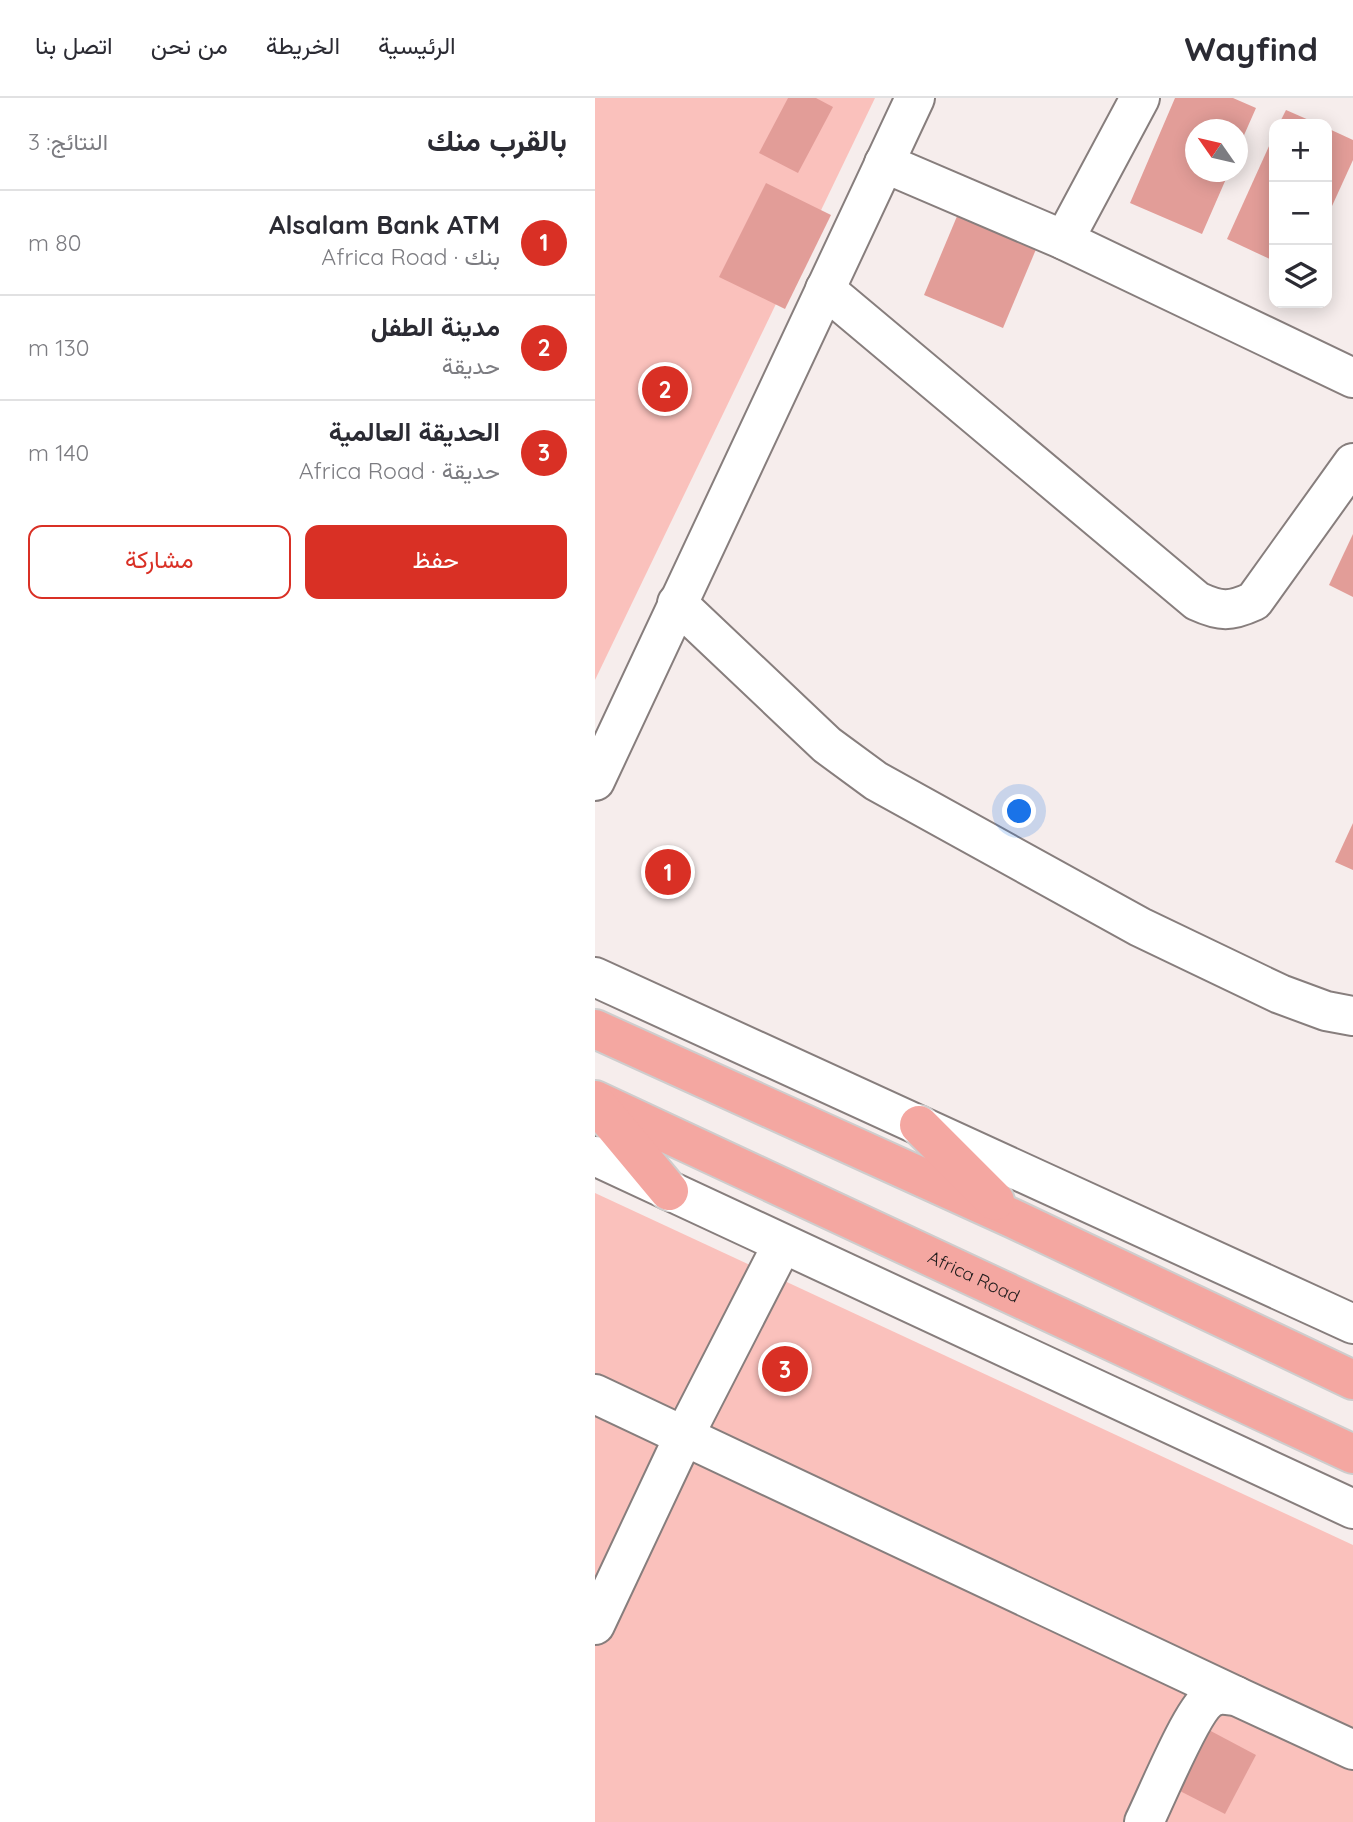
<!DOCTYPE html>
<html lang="ar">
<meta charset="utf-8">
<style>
:root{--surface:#fff;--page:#f7f7f7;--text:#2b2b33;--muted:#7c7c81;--line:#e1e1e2;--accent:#d93025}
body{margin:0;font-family:Quicksand,Vazirmatn,sans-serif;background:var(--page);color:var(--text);direction:rtl}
.controls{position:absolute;right:21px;top:21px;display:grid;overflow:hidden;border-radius:14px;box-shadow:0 4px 18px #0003}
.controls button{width:63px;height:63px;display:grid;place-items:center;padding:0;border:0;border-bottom:2px solid var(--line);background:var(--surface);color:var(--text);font:35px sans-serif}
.compass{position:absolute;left:590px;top:21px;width:63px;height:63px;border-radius:50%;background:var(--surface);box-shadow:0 4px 18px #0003;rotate:304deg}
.you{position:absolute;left:425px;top:714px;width:24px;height:24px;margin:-18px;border:5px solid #fff;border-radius:50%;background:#1a73e8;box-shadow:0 0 0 10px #1a73e833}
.badge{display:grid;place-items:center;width:46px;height:46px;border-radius:50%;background:var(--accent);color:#fff;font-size:23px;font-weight:700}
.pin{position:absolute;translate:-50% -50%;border:4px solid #fff;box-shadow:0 2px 7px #0006}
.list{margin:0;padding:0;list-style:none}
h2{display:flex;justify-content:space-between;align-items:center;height:91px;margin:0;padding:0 28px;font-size:30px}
h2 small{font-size:23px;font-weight:400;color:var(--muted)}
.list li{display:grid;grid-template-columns:46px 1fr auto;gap:21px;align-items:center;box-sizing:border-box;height:105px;padding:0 28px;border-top:2px solid var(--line)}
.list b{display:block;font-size:26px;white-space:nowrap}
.list p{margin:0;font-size:23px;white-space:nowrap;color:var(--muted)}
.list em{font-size:23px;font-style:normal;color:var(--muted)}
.actions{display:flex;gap:14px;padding:21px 28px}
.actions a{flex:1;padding:16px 0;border:2px solid var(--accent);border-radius:14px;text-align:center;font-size:24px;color:var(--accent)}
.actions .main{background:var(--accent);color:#fff}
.icon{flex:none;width:38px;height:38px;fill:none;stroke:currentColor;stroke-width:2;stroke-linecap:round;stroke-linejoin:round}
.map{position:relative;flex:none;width:758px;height:1724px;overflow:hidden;direction:ltr}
header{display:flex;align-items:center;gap:42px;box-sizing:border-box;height:98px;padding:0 35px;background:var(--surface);border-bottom:2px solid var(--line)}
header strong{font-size:33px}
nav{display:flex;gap:38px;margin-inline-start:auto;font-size:24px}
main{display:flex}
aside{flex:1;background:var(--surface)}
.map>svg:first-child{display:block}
.green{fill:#fac1bc}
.building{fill:#e29d98}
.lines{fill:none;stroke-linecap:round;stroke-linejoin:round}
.minor-casing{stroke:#877e7d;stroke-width:42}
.highway-casing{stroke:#cecdcd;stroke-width:42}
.minor{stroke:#fff;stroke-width:38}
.highway{stroke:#f4a7a1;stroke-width:38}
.labels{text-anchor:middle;stroke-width:5;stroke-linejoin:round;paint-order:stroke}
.street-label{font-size:18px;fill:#201c1c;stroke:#fff}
</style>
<header>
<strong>Wayfind</strong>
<nav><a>الرئيسية</a><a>الخريطة</a><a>من نحن</a><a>اتصل بنا</a></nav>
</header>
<main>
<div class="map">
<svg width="758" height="1724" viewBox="0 0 758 1724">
<rect width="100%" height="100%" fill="#f6edec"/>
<g class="green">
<polygon points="0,0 280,0 0,582"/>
<polygon points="0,1095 758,1447 758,1724 0,1724"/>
</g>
<g class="building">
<polygon points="193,0 221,0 238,9 203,75 164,55"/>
<polygon points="580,0 638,0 661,10 642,53 642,32 600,32 600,74 634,74 607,136 535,105"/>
<polygon points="691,12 723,26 684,26"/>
<polygon points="732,30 758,42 758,62 732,119"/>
<polygon points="679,37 679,163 632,141"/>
<polygon points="171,85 236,117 190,211 124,179"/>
<polygon points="368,104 447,137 408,230 329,197"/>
<polygon points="758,436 758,499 734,487"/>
<polygon points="758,725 758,772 740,764"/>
<polygon points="612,1631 661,1657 630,1716 581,1691"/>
</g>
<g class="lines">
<g class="minor-casing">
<g id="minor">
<polyline points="289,65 469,142 758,280"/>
<polyline points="469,142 545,0"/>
<path d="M230,191l372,312c24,11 33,11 57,0l99,-138"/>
<polyline points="82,505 232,647 281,683 545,829 685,896 731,913 758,918"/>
<polyline points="0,683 320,0"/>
<polyline points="0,879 758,1226"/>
<polyline points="0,1058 758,1411"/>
<polyline points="187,1147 89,1338 641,1598"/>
<polyline points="0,1296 89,1338 0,1527"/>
<path d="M549,1724c12,-24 47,-110 65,-123 9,-6 16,-4 27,-3l117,54"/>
</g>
</g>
<g class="highway-casing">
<g id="highway">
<polyline points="0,931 419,1121 758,1282"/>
<path id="s1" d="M0,1002l758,354"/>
<polyline points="4,1009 74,1093"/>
<polyline points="324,1027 400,1103"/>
</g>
</g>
<use href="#minor" class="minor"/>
<use href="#highway" class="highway"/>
</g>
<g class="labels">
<g class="street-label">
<text dy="6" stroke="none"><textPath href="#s1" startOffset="418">Africa Road</textPath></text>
</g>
</g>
</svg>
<div class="controls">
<button>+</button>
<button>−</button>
<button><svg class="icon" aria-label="layers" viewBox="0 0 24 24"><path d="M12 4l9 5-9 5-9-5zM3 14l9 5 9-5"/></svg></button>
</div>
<svg class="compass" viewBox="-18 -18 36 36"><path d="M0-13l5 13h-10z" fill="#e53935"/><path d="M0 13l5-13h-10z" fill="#7c7c81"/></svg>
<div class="you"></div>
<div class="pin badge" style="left:73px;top:774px">1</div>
<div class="pin badge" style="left:70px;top:291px">2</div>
<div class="pin badge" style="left:190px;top:1271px">3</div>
</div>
<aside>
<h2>بالقرب منك<small>النتائج: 3</small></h2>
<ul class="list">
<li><span class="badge">1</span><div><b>Alsalam Bank ATM</b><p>بنك · Africa Road</p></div><em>80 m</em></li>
<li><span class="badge">2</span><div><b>مدينة الطفل</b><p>حديقة</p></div><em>130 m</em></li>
<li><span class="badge">3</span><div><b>الحديقة العالمية</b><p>حديقة · Africa Road</p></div><em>140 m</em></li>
</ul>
<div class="actions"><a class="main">حفظ</a><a>مشاركة</a></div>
</aside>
</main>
